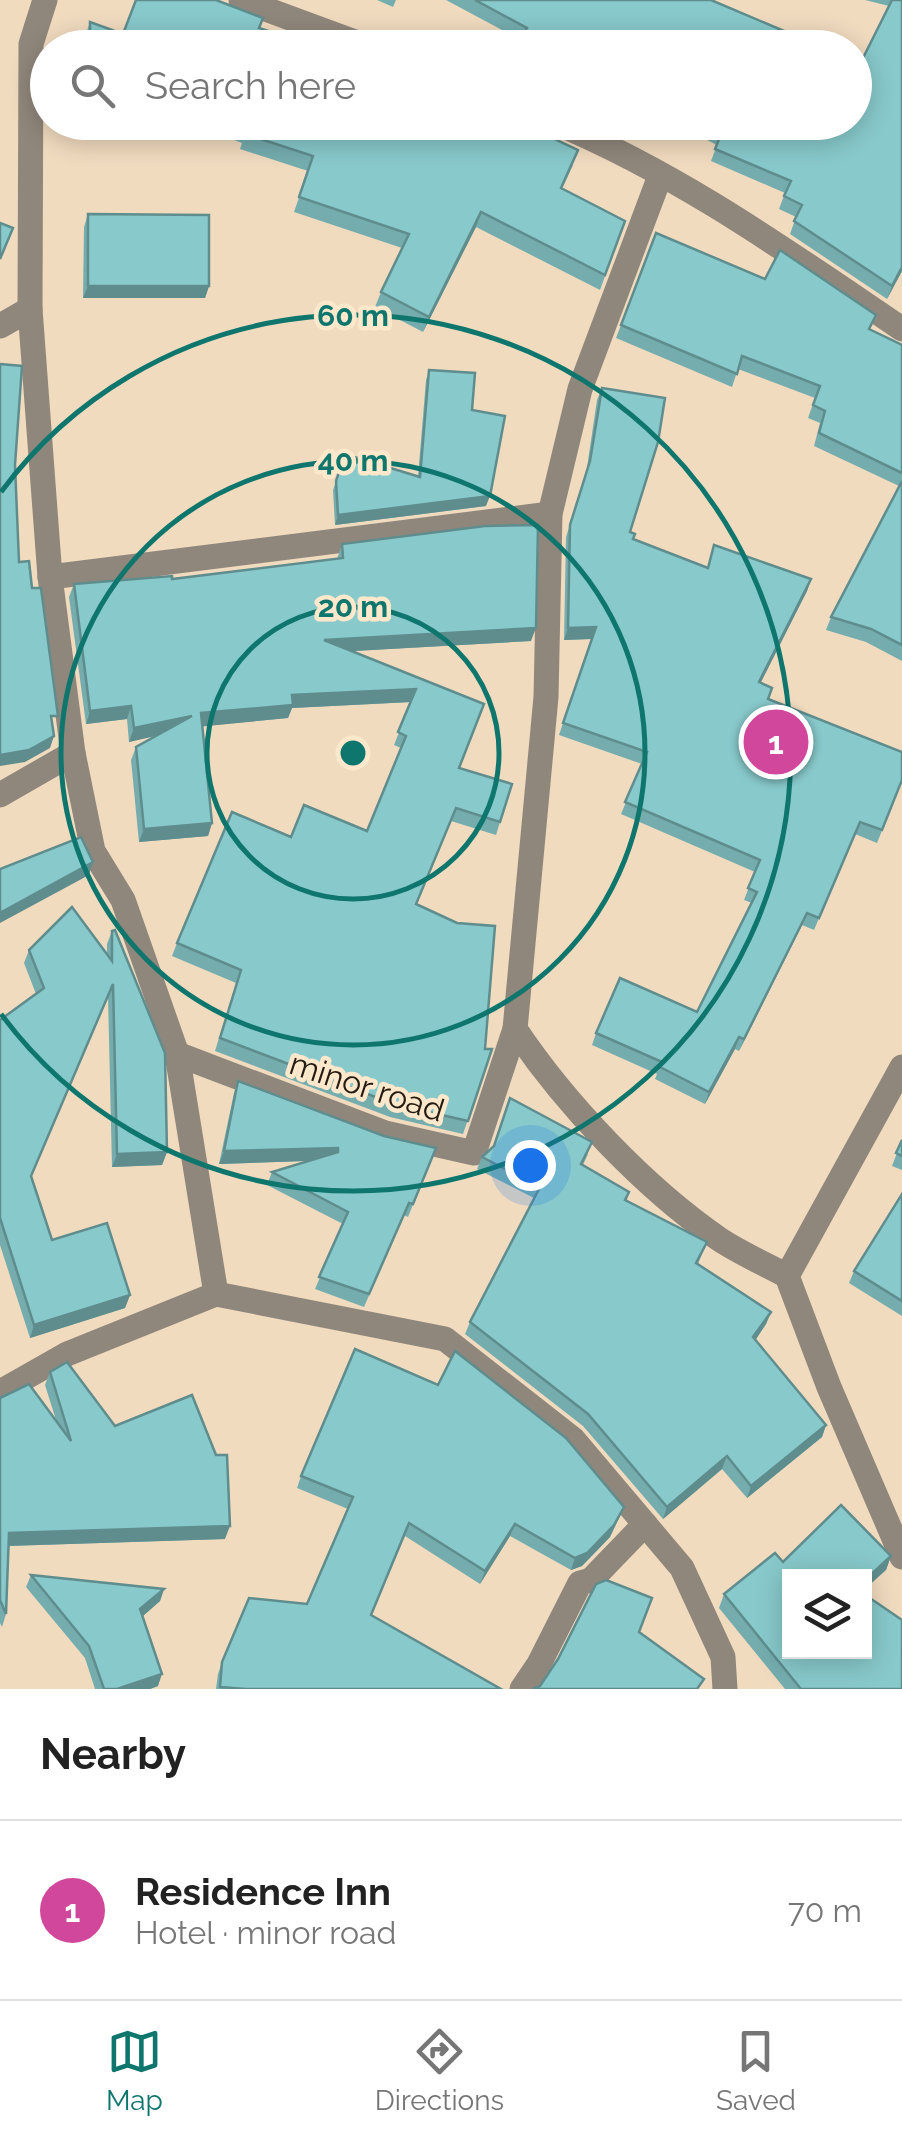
<!DOCTYPE html>
<meta charset="utf-8">
<style>
:root{--surface:#fff;--page:#f6f6f6;--text:#222;--muted:#767676;--line:#e0e0e0;--accent:#0f766e}
body{margin:0;font-family:Raleway,sans-serif;background:var(--page);color:var(--text)}
.controls{position:absolute;right:30px;bottom:30px;display:grid;overflow:hidden;border-radius:0px;box-shadow:0 5px 25px #0003}
.controls button{width:90px;height:90px;display:grid;place-items:center;padding:0;border:0;border-bottom:2px solid var(--line);background:var(--surface);color:var(--text);font:50px sans-serif}
.you{position:absolute;left:530px;top:1165px;width:35px;height:35px;margin:-25px;border:8px solid #fff;border-radius:50%;background:#1a73e8;box-shadow:0 0 0 15px #1a73e833}
.badge{display:grid;place-items:center;width:65px;height:65px;border-radius:50%;background:var(--accent);color:#fff;font-size:32px;font-weight:700}
.pin{position:absolute;translate:-50% -50%;border:5px solid #fff;box-shadow:0 2px 10px #0006}
.list{margin:0;padding:0;list-style:none}
h2{display:flex;justify-content:space-between;align-items:center;height:130px;margin:0;padding:0 40px;font-size:42px}
h2 small{font-size:32px;font-weight:400;color:var(--muted)}
.list li{display:grid;grid-template-columns:65px 1fr auto;gap:30px;align-items:center;box-sizing:border-box;height:180px;padding:0 40px;border-top:2px solid var(--line)}
.list b{display:block;font-size:38px;white-space:nowrap}
.list p{margin:0;font-size:32px;white-space:nowrap;color:var(--muted)}
.list em{font-size:32px;font-style:normal;color:var(--muted)}
.icon{flex:none;width:55px;height:55px;fill:none;stroke:currentColor;stroke-width:2;stroke-linecap:round;stroke-linejoin:round}
.map{position:relative;flex:none;width:902px;height:1689px;overflow:hidden}
.search{position:absolute;background:var(--surface);box-shadow:0 5px 25px #0003;left:30px;right:30px;top:30px;height:110px;display:flex;align-items:center;gap:25px;box-sizing:border-box;padding:0 35px;border-radius:55px;color:var(--muted);font-size:38px}
.sheet{height:310px;background:var(--surface)}
nav{display:flex;justify-content:space-around;align-items:center;box-sizing:border-box;height:140px;border-top:2px solid var(--line);background:var(--surface);font-size:28px;color:var(--muted)}
nav a{display:grid;justify-items:center;gap:5px}
nav .on{color:var(--accent)}
.map>svg:first-child{display:block}
.lines{fill:none;stroke-linecap:round;stroke-linejoin:round}
.minor{stroke:#90877c;stroke-width:25}
.wall{fill:#75adaf}
.shaded-wall{fill:#5f8d8e}
.building{fill:#88c9cb;stroke:#5f8d8e;stroke-width:2.5}
.ring{fill:none;stroke:#0f766e;stroke-width:5}
.labels{text-anchor:middle;stroke-width:9;stroke-linejoin:round;paint-order:stroke}
.street-label{font-size:32px;fill:#241c12;stroke:#fee8cc}
.centre{fill:#0f766e;stroke:#fee8cc;stroke-width:5}
.ring-label{font-size:30px;text-anchor:middle;font-weight:bold;fill:#0f766e;stroke:#fee8cc;stroke-width:9;stroke-linejoin:round;paint-order:stroke}
</style>
<div class="map">
<svg width="902" height="1689" viewBox="0 0 902 1689">
<rect width="100%" height="100%" fill="#f1dbbf"/>
<g class="lines">
<g class="minor">
<polyline points="45,0 31,44 30,309 50,577 73,753 93,851 123,900 177,1054 216,1294"/>
<polyline points="241,0 371,48"/>
<path d="M554,122c125,52 237,132 348,207"/>
<path d="M660,176l-80,213 -30,125 -4,183 -31,332c50,75 130,159 204,210 21,14 46,25 68,37l42,111 73,170"/>
<polyline points="0,326 30,309"/>
<polyline points="50,577 550,514"/>
<polyline points="0,795 73,753"/>
<polyline points="177,1054 385,1133 474,1153 515,1029"/>
<polyline points="787,1276 902,1067"/>
<polyline points="0,1392 67,1354 216,1294 445,1339 573,1439 682,1568 723,1657 725,1689"/>
<polyline points="522,1689 539,1664 580,1583 591,1580 645,1524"/>
</g>
</g>
<g class="wall">
<polygon points="377,0 396,0 393,7"/>
<polygon points="446,0 711,0 778,48 519,48 521,40"/>
<polygon points="865,0 902,0 902,271 887,299 790,234 796,217 779,209 785,193 711,161 717,145 671,122 854,122 889,6"/>
<polygon points="90,22 123,34 259,28 314,48 84,48 85,37"/>
<polygon points="103,122 152,122 146,139"/>
<polygon points="187,122 519,122 573,165 562,189 625,221 600,290 476,227 423,332 375,307 381,292 402,248 294,212 308,171 240,149 242,143"/>
<polygon points="88,214 209,286 205,298 83,298 84,227"/>
<polygon points="656,233 871,330 902,345 902,661 866,642 826,630 831,617 899,486 814,446 820,423 808,418 815,398 738,369 732,387 616,338"/>
<polygon points="429,370 472,410 486,506 335,525 333,490 345,454 418,476 426,380"/>
<polygon points="602,388 630,532 633,539 707,568 714,545 811,579 807,591 760,683 768,700 902,781 877,843 855,834 814,930 802,925 739,1051 735,1049 705,1104 655,1079 657,1074 592,1045 596,1033 697,1012 752,903 744,900 755,872 621,814 642,764 559,735 591,639 564,640 566,537 586,474 597,400"/>
<polygon points="342,544 531,641 352,651 484,704 459,768 500,822 496,835 451,821 417,904 485,1049 492,1049 463,1134 390,1117 215,1051 236,983 172,956 177,943 291,837 367,831 401,748 394,745 411,702 292,708 288,718 203,726 212,823 208,836 139,842 131,760 136,747 157,735 129,742 127,719 86,724 69,597 74,584 172,579 337,559"/>
<polygon points="112,931 167,1152 162,1165 112,1167 108,997 31,1177 52,1240 130,1295 125,1308 30,1338 0,1245 0,1020 36,994 24,963 29,950 107,954 107,944"/>
<polygon points="238,1081 384,1136 436,1148 408,1217 404,1215 364,1307 315,1289 343,1224 267,1185 272,1172 308,1161 219,1164 234,1093"/>
<polygon points="902,1140 902,1170 892,1166"/>
<polygon points="588,1154 583,1165 629,1192 627,1200 707,1242 698,1264 771,1312 766,1324 755,1340 826,1425 822,1437 747,1498 722,1469 663,1519 583,1426 465,1334 470,1322 534,1198 477,1169 482,1157"/>
<polygon points="902,1194 902,1316 849,1283 854,1271"/>
<polygon points="50,1372 115,1426 225,1539 9,1546 6,1614 2,1627 0,1623 0,1398 56,1420 45,1385"/>
<polygon points="301,1476 624,1507 610,1537 582,1566 571,1570 510,1536 480,1584 405,1536 371,1615 501,1689 216,1689 218,1674 222,1662 307,1604 348,1509 297,1488"/>
<polygon points="891,1556 886,1570 790,1576 902,1689 785,1689 719,1608 724,1594 783,1562"/>
<polygon points="31,1575 164,1589 160,1601 143,1616 158,1686 150,1689 95,1689 85,1658 26,1587"/>
</g>
<g class="shaded-wall">
<polygon points="481,212 476,227 423,332 429,317"/>
<polygon points="902,267 902,271 887,299 892,286"/>
<polygon points="88,286 209,286 205,298 83,298"/>
<polygon points="490,496 486,506 335,525 338,515"/>
<polygon points="811,579 807,591 755,694 759,682"/>
<polygon points="596,627 591,639 564,640 568,628"/>
<polygon points="536,628 531,641 319,653 324,640"/>
<polygon points="416,689 411,702 292,708 288,718 197,727 201,713 292,695"/>
<polygon points="131,706 127,719 86,724 90,711"/>
<polygon points="192,716 187,729 129,742 134,728"/>
<polygon points="54,736 50,748 25,762 0,766 0,755"/>
<polygon points="212,823 208,836 139,842 144,829"/>
<polygon points="93,862 89,875 0,923 0,913"/>
<polygon points="807,913 802,925 739,1051 744,1039"/>
<polygon points="739,1037 735,1049 705,1104 709,1092"/>
<polygon points="338,1148 333,1160 219,1164 224,1151"/>
<polygon points="167,1152 162,1165 112,1167 117,1154"/>
<polygon points="130,1295 125,1308 30,1338 34,1325"/>
<polygon points="771,1312 766,1324 749,1350 753,1337"/>
<polygon points="826,1425 822,1437 747,1498 751,1486"/>
<polygon points="727,1456 722,1469 663,1519 667,1507"/>
<polygon points="624,1507 610,1537 582,1566 571,1570 575,1558"/>
<polygon points="515,1524 510,1536 480,1584 485,1571"/>
<polygon points="230,1526 225,1539 5,1546 9,1533"/>
<polygon points="891,1556 886,1570 864,1590 864,1581"/>
<polygon points="164,1589 160,1601 136,1622 140,1609"/>
<polygon points="162,1674 158,1686 150,1689 117,1689"/>
</g>
<g class="building">
<polygon points="136,0 216,0 263,18 259,28 315,46 314,48 90,48 90,22 123,34"/>
<polygon points="475,0 711,0 784,31 777,48 550,48 523,34 527,28"/>
<polygon points="892,0 902,0 902,267 892,286 794,221 802,205 784,196 791,181 715,149 722,132 702,122 854,122 854,76"/>
<polygon points="232,122 519,122 578,150 561,188 625,221 605,275 481,212 429,317 381,292 409,234 299,197 313,156 245,134 247,128"/>
<polygon points="88,214 209,215 209,286 88,286"/>
<polygon points="0,223 13,228 0,259"/>
<polygon points="656,233 765,279 780,250 876,315 869,329 902,345 902,473 819,433 825,411 813,405 820,386 742,356 737,374 621,325"/>
<polygon points="0,364 22,366 15,465 19,562 29,561 32,588 41,588 58,716 51,716 54,736 29,750 0,755 0,759"/>
<polygon points="429,370 475,373 472,410 505,416 490,496 338,515 336,481 345,454 420,477"/>
<polygon points="602,388 665,398 658,442 630,532 635,534 633,539 708,568 714,545 811,579 759,682 772,688 768,699 902,752 902,780 882,830 860,822 819,918 807,913 744,1039 739,1037 709,1092 660,1067 662,1062 596,1033 620,978 697,1012 757,892 748,888 760,860 625,802 647,752 563,723 596,627 568,628 570,525 590,461"/>
<polygon points="902,481 902,645 871,629 831,617"/>
<polygon points="538,525 536,628 324,640 484,704 459,768 512,784 500,822 456,808 416,904 457,923 495,926 485,1049 492,1049 468,1121 394,1104 220,1038 241,970 177,943 232,812 291,837 304,805 367,831 406,736 398,732 416,689 292,695 293,705 201,713 212,823 144,829 136,747 192,716 134,728 131,706 90,711 74,584 172,576 172,579 343,558 342,544 485,526"/>
<polygon points="81,837 93,862 0,913 0,869"/>
<polygon points="72,907 112,961 112,931 115,930 165,1053 167,1152 117,1154 113,984 31,1176 52,1240 107,1223 130,1295 34,1325 0,1218 0,1020 44,988 29,950"/>
<polygon points="238,1081 384,1136 436,1148 413,1204 409,1203 369,1294 319,1277 348,1212 272,1172 338,1152 338,1148 224,1151"/>
<polygon points="510,1098 592,1142 581,1164 629,1192 625,1200 707,1242 696,1263 771,1312 753,1337 826,1425 751,1486 727,1456 667,1507 588,1414 470,1322 540,1187 482,1157 494,1146"/>
<polygon points="902,1140 902,1156 896,1153"/>
<polygon points="902,1194 902,1301 854,1271"/>
<polygon points="355,1349 438,1385 455,1351 566,1438 624,1507 614,1525 587,1553 575,1558 515,1524 485,1571 409,1523 371,1615 501,1689 246,1689 220,1687 222,1662 249,1598 307,1604 353,1497 301,1476"/>
<polygon points="67,1362 115,1426 192,1395 216,1455 227,1455 230,1526 9,1533 6,1614 0,1600 0,1398 29,1384 71,1441 50,1372"/>
<polygon points="841,1505 891,1556 864,1581 864,1576 790,1576 790,1652 864,1652 864,1594 902,1620 902,1689 801,1689 724,1594 775,1553 783,1562"/>
<polygon points="31,1575 164,1589 140,1609 162,1674 117,1689 104,1689 89,1646"/>
<polygon points="606,1580 652,1598 639,1632 704,1679 697,1689 533,1689 540,1686 558,1659 596,1584"/>
</g>
<g class="ring">
<circle cx="353" cy="753" r="146"/>
<circle cx="353" cy="753" r="292"/>
<path d="M1 492A438 438 0 1 1 1 1014"/>
</g>
<g class="labels">
<g class="street-label">
<text transform="translate(367 1087) rotate(18)" y="11">minor road</text>
</g>
</g>
<circle cx="353" cy="753" r="15" class="centre"/>
<g class="ring-label">
<text x="353" y="326">60 m</text>
<text x="353" y="471">40 m</text>
<text x="353" y="617">20 m</text>
</g>
</svg>
<div class="controls">
<button><svg class="icon" aria-label="layers" viewBox="0 0 24 24"><path d="M12 4l9 5-9 5-9-5zM3 14l9 5 9-5"/></svg></button>
</div>
<div class="you"></div>
<div class="pin badge" style="left:776px;top:742px;background:#d1479c">1</div>
<div class="search"><svg class="icon" aria-label="search" viewBox="0 0 24 24"><circle cx="10" cy="10" r="6"/><path d="M15 15l6 6"/></svg>Search here</div>
</div>
<section class="sheet">
<h2>Nearby<small></small></h2>
<ul class="list">
<li><span class="badge" style="background:#d1479c">1</span><div><b>Residence Inn</b><p>Hotel · minor road</p></div><em>70 m</em></li>
</ul>
</section>
<nav>
<a class="on"><svg class="icon" aria-label="map" viewBox="0 0 24 24"><path d="M3 6l6-2 6 2 6-2v14l-6 2-6-2-6 2zM9 4v14M15 6v14"/></svg>Map</a>
<a><svg class="icon" aria-label="directions" viewBox="0 0 24 24"><path d="M12 3l9 9-9 9-9-9zM9 14v-3h6M13 9l2 2-2 2"/></svg>Directions</a>
<a><svg class="icon" aria-label="saved" viewBox="0 0 24 24"><path d="M7 4h10v16l-5-4-5 4z"/></svg>Saved</a>
</nav>
